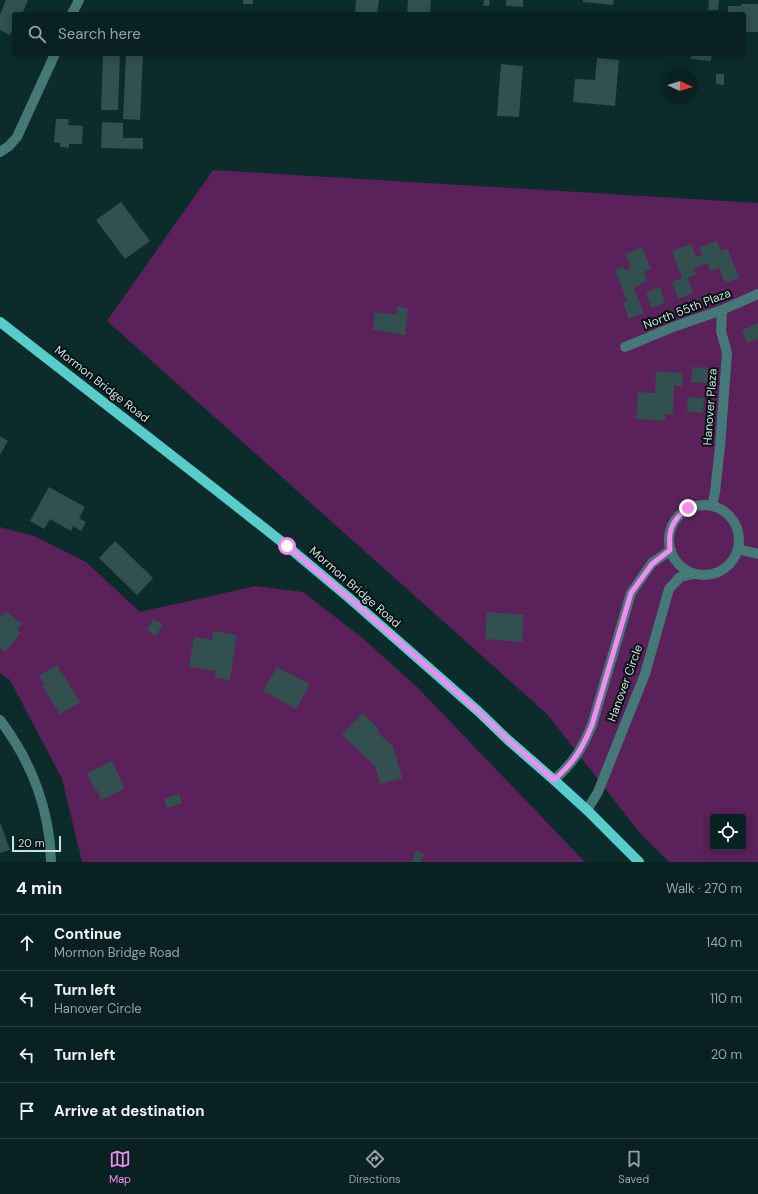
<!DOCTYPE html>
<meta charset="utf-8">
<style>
:root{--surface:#092121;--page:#12292a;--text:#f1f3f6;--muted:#99a3a5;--line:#293e3f;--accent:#f38af1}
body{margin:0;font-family:"DM Sans",sans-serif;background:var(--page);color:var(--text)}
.controls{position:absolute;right:12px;bottom:12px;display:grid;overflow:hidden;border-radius:4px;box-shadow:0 2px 10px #0003}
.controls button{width:36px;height:36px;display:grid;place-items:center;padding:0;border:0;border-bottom:1px solid var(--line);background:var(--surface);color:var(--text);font:20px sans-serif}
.compass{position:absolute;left:662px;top:68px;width:36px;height:36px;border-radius:50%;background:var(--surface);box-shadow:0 2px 10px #0003;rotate:94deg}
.scale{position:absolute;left:12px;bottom:10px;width:49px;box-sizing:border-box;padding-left:4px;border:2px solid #cedfdf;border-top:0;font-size:11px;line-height:14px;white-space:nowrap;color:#cedfdf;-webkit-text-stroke:3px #061212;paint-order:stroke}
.stop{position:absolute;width:12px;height:12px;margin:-9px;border:3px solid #f38af1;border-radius:50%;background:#fff}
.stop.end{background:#f38af1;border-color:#fff;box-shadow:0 1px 4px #0008}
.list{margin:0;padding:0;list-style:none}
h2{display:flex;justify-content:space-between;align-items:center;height:52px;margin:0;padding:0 16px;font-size:17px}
h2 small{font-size:13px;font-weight:400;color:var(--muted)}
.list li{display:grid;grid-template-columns:26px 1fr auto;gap:12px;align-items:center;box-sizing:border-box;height:56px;padding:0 16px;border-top:1px solid var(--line)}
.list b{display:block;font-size:15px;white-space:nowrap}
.list p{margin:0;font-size:13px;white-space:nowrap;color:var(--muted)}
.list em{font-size:13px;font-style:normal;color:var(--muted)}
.icon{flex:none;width:22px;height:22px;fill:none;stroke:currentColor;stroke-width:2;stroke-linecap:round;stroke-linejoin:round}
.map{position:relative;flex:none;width:758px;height:862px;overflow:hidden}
.search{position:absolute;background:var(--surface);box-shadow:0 2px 10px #0003;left:12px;right:12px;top:12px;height:44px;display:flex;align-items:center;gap:10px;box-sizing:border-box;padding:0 14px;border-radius:4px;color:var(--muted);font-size:15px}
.sheet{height:276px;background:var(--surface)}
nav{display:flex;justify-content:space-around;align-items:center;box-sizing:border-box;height:56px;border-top:1px solid var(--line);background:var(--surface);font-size:11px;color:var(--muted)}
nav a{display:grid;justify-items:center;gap:2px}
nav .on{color:var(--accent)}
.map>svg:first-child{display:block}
.green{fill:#5a215a;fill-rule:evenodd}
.building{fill:#31504f}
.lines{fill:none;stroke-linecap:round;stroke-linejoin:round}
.minor{stroke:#457978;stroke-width:10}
.major{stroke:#57cccb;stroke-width:10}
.route{stroke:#f38af1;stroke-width:5}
.labels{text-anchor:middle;stroke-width:4;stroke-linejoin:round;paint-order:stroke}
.street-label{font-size:12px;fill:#cedfdf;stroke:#061212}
</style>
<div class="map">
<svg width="758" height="862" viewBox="0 0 758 862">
<rect width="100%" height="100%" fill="#0c2c2c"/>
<g class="green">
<path d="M213,170l545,33v659h-89l-30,-30 -92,-118 -440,-393zM713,817h30v30h-30z"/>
<polygon points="0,527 34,536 86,562 140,612 256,586 303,592 360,636 417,687 585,862 82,862 62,779 10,680 0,673"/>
</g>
<g class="building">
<polygon points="6,0 28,0 22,14 14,14 14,26 10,35 0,30 0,15"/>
<rect x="243" y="0" width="10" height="4"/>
<polygon points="356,0 379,0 377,14 355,14"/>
<polygon points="408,0 431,0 430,14 407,14"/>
<polygon points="484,0 490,0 489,6 483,6"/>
<polygon points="506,0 523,0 523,7 506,6"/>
<polygon points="583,0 614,0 613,5 583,2"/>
<polygon points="709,0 719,0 718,10 708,10"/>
<polygon points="741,4 758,4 758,32 744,32 744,14 728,14 728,6 741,6"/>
<polygon points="103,54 120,54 118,110 101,110"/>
<polygon points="126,54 143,54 140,120 123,119"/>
<polygon points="691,54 712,54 711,61 691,59"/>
<polygon points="597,58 619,60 615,106 573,102 575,79 595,80"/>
<polygon points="501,64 523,66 519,117 497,116"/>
<polygon points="716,74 724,74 724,85 716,84"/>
<polygon points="56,119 69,119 68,125 83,126 82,144 69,144 69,148 60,147 60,143 54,142"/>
<polygon points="102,122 123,123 123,138 143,138 143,149 101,148"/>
<polygon points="121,202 150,241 125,259 96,220"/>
<polygon points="717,241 721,251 728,249 739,278 725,283 719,268 710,271 707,263 694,268 696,275 688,278 693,293 678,299 672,282 682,278 672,251 691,244 696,257 702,255 699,248"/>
<polygon points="642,247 651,269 644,272 647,281 634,288 644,313 629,319 623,303 627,301 615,270 623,266 624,270 631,267 625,254"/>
<polygon points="660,287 665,303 651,308 646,292"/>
<polygon points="397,306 408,308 405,335 373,330 375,312 396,315"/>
<polygon points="758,323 758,339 747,343 742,330"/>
<polygon points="692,367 708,368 707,383 691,382"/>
<polygon points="656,371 683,373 682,386 674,386 673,415 665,414 665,421 636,419 638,392 655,393"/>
<polygon points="688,397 704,398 703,413 687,412"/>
<polygon points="0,436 8,441 0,455"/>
<polygon points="49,487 85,507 79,518 86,522 81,531 73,526 71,531 50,519 44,529 30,521"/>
<polygon points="115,541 153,578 137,595 99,558"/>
<polygon points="6,611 22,624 17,630 21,633 5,652 0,648 0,614 2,616"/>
<polygon points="487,612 524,615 522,642 485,639"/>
<polygon points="153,619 163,624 156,636 147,630"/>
<polygon points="213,631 237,635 230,680 215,678 216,671 189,667 194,637 212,640"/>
<polygon points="57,665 80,702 60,714 42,686 45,685 39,676"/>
<polygon points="277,667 310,684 296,709 263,691"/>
<polygon points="362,713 379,729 377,732 393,746 402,778 380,784 375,766 342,735"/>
<polygon points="112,761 125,789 101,800 97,790 95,791 87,773"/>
<polygon points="179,794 182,803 167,808 164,799"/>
<polygon points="0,822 10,850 0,853"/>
<polygon points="416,851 424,854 421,862 412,862"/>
</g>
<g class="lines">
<g class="minor">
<polyline points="72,14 79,0"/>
<polyline points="0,152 9,146 17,137 55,54"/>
<polyline points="625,347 673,327 722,310 758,294"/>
<circle cx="704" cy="540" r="35"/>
<polyline points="712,506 715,492 720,446 727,353 721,331 722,310"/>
<polyline points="738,549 758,554"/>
<path d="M0,720c31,41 50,90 51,142"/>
<path d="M554,780c20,-18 28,-31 38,-55l39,-132 21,-30 19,-13"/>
<polyline points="587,810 598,792 645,674 669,589 680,577 693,574"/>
</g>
<polyline class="major" points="0,322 216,490 287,546 348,597 478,711 507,739 554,780 587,810 639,862"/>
</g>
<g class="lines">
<path class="route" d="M287,546l61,51 130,114 29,28 47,41c20,-18 28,-31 38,-55l39,-132 21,-29 18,-14c-2,-20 2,-30 18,-42"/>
</g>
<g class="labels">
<g class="street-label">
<text transform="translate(687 309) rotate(-21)" y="4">North 55th Plaza</text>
<text transform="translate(102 384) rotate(38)" y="4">Mormon Bridge Road</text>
<text transform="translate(710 407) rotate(-86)" y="4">Hanover Plaza</text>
<text transform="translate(355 587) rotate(41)" y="4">Mormon Bridge Road</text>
<text transform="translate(625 683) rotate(-70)" y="4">Hanover Circle</text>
</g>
</g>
</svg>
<div class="controls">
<button><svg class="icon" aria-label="locate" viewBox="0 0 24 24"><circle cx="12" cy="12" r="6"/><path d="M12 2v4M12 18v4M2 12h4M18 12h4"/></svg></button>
</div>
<svg class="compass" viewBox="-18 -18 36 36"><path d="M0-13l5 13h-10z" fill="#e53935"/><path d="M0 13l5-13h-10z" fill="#99a3a5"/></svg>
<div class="scale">20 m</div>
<div class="stop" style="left:287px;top:546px"></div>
<div class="stop end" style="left:688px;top:508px"></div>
<div class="search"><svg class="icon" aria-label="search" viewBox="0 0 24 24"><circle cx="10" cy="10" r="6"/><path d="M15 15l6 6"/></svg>Search here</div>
</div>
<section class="sheet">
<h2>4 min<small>Walk · 270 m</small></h2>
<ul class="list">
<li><svg class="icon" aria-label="ahead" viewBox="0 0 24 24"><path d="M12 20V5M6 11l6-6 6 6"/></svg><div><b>Continue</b><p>Mormon Bridge Road</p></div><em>140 m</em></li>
<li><svg class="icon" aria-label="left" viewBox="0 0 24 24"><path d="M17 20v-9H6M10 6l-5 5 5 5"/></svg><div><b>Turn left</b><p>Hanover Circle</p></div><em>110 m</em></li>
<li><svg class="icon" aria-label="left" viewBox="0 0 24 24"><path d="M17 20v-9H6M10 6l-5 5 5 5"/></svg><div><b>Turn left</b></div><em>20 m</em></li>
<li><svg class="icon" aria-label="arrive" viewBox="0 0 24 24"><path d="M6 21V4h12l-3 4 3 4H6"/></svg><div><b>Arrive at destination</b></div></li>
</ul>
</section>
<nav>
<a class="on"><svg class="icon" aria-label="map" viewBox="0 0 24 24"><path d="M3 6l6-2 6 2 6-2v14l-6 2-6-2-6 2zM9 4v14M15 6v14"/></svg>Map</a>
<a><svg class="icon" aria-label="directions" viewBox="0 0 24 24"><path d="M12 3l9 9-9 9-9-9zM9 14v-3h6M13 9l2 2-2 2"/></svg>Directions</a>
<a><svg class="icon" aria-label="saved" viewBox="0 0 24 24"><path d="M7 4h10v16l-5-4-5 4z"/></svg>Saved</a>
</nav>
